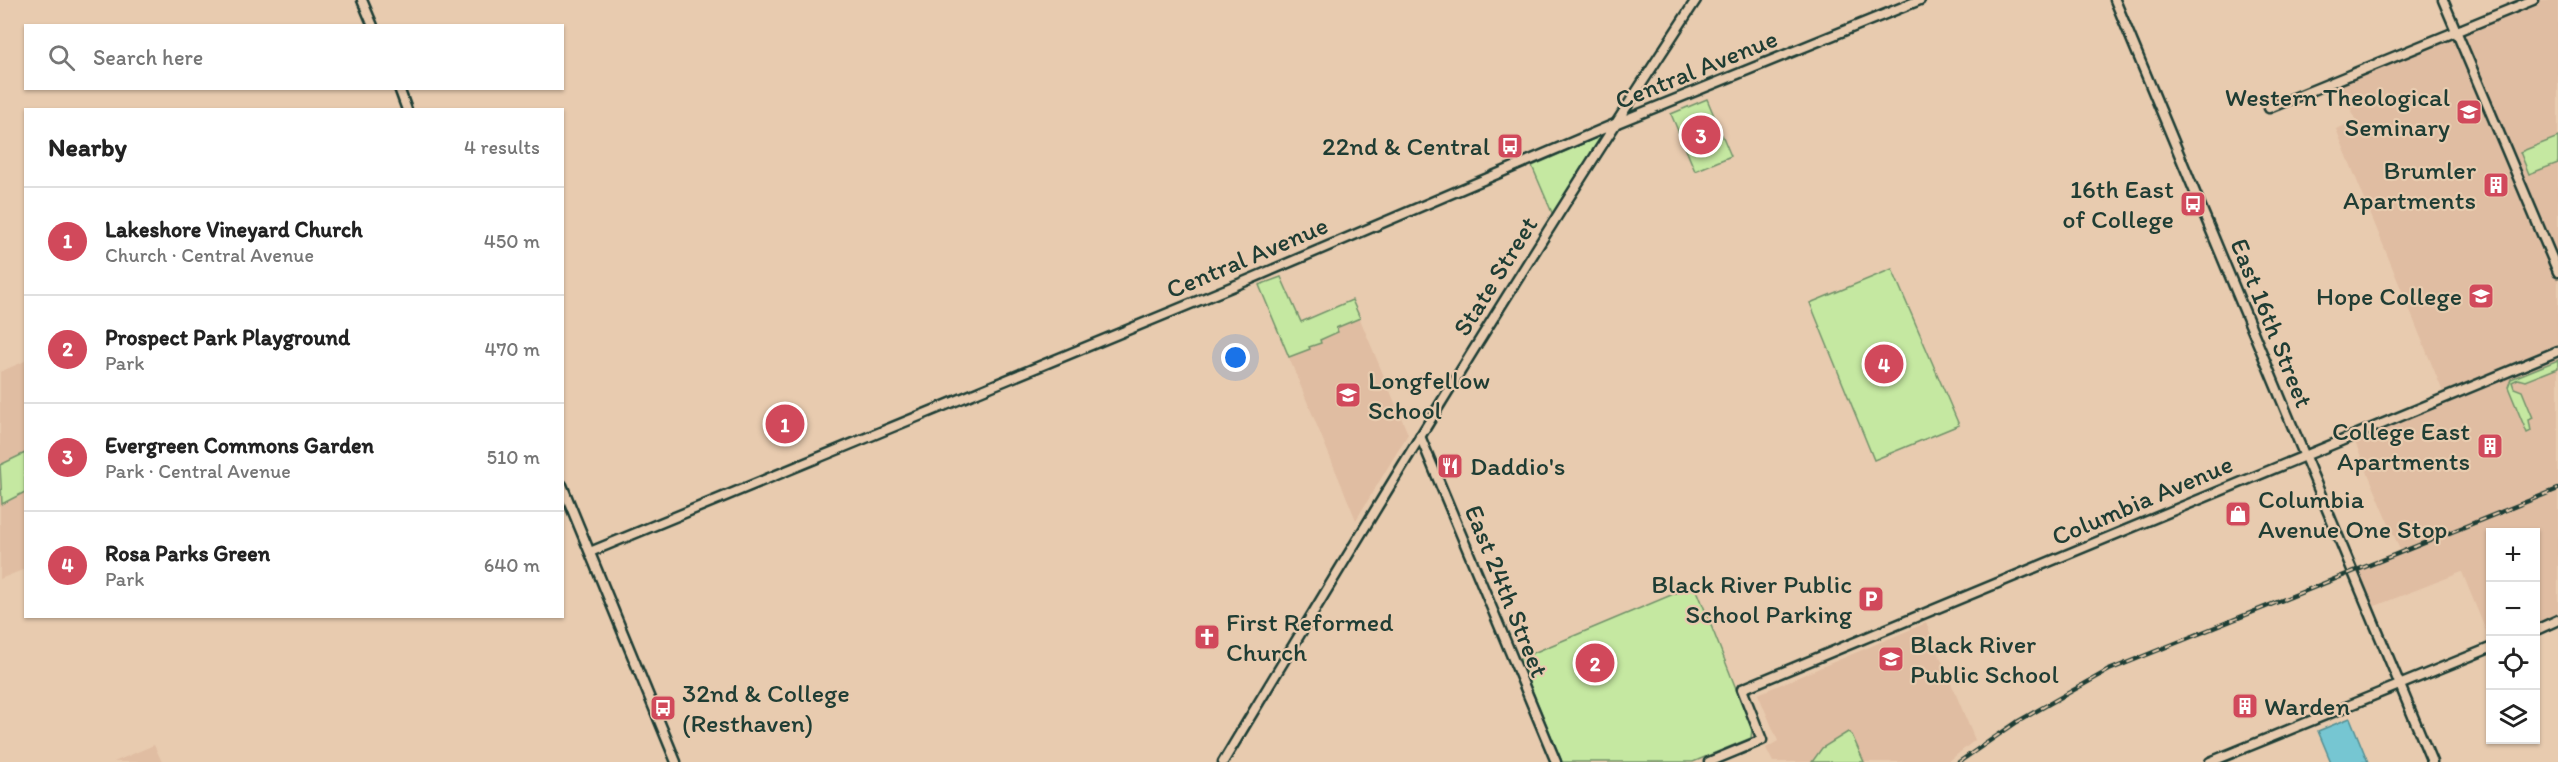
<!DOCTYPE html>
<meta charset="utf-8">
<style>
:root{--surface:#fff;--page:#f2f2f2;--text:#222;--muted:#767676;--line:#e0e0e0;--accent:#d1495b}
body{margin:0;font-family:Itim,sans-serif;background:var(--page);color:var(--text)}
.controls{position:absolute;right:18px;bottom:18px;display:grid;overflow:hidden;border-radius:0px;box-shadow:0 2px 4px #0004}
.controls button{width:54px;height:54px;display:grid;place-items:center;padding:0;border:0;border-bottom:2px solid var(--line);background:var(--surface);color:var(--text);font:30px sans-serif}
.you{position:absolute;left:1236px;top:358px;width:21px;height:21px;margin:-15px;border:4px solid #fff;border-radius:50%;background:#1a73e8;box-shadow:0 0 0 9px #1a73e833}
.badge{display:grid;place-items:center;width:39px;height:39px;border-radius:50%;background:var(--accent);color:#fff;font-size:20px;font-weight:700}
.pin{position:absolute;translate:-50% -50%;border:3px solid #fff;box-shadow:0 2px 6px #0006}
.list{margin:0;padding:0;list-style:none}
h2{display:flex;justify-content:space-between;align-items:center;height:78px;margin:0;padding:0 24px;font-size:26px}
h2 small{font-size:20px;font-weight:400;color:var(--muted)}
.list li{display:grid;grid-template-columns:39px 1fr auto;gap:18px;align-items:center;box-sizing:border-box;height:108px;padding:0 24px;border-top:2px solid var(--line)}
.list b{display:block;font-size:22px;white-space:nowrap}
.list p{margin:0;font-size:20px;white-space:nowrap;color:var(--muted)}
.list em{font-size:20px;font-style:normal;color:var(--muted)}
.icon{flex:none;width:33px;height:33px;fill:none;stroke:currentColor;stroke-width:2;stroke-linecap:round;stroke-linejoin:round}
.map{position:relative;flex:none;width:2558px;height:762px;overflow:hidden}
.search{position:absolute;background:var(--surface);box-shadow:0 2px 4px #0004;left:24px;top:24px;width:540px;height:66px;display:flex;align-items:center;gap:15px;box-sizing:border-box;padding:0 21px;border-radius:0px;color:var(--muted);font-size:22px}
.panel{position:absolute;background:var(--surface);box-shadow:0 2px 4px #0004;left:24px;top:108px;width:540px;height:510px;border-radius:0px}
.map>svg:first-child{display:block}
.built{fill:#e0bda2}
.green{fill:#c5e8a1;stroke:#72926a;stroke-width:1.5}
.water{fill:#76c6d2;stroke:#538f93;stroke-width:1.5}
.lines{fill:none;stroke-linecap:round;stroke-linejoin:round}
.secondary-casing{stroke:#1f3d34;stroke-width:13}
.secondary{stroke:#e8cbaf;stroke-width:8}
.rail-casing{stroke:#1f3d34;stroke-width:4.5}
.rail{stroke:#e8cbaf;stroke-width:2;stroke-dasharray:7;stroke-linecap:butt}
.labels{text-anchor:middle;stroke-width:4.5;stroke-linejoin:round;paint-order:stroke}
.street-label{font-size:26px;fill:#1f3d34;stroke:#e8cbaf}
.poi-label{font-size:26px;fill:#1f3d34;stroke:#e8cbaf;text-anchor:end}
</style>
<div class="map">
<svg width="2558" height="762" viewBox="0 0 2558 762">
<rect width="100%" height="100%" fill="#e8cbaf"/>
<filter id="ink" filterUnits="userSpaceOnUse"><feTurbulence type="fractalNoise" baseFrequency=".0167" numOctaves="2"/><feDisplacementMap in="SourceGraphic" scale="12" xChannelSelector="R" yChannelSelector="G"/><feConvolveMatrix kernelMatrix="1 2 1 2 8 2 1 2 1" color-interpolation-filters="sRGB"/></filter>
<g filter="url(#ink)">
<g class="built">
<polygon points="2533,0 2558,0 2558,616 2536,625 2536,532 2490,532 2490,641 2462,572 2370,608 2354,569 2400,550 2352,435 2445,397 2336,129 2356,121 2339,80"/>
<polygon points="1281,277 1301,322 1352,300 1408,434 1356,520 1259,285"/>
<polygon points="25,361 25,569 0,579 0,372"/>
<polygon points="1926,623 1975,740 1948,762 1773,762 1766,748 1778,741 1758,694"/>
<polygon points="154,745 162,762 114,762"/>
</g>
<g class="green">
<polygon points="1707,99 1731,156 1695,171 1671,114"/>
<polygon points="1605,134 1553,215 1532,166"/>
<polygon points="2558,137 2558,163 2529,174 2520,152"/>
<polygon points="1892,269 1959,425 1874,460 1810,303"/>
<polygon points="1281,277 1301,322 1352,300 1360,318 1336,328 1338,332 1320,340 1321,343 1309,347 1310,349 1289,357 1259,285"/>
<polygon points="2558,360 2558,368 2525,381 2518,379 2512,382 2514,388 2522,391 2533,418 2529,420 2531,431 2527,433 2508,387 2511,379"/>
<polygon points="25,453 25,492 2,504 0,465"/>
<polygon points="1695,585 1752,729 1751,738 1693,762 1562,762 1519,659"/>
<polygon points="1848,732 1852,735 1864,762 1812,762 1822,748"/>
</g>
<polygon class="water" points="2350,718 2368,762 2331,762 2318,731"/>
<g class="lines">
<g class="secondary-casing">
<g id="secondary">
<polyline points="362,0 373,26"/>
<polyline points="2115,0 2432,762"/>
<polyline points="2443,0 2558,272"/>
<polyline points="399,88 407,110"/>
<polyline points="2269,108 2533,0"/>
<polyline points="1420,436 1556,762"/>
<polyline points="562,485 676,762"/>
<polyline points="590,552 1246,281 1617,123 1920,0"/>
<polyline points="2536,630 2558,620"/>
<path d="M1223,762c154,-256 309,-512 473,-762"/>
<polyline points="1709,762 1762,740 1742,689 2558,351"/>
<polyline points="2210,762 2490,648"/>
</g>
</g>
<use href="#secondary" class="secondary"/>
<g class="rail-casing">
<polyline id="rail" points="1959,762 2017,722 2109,670 2558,489"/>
</g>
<use href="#rail" class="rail"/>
</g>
</g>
<defs>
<g id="university-square" transform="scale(1.35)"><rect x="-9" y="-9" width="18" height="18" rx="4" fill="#d1495b" stroke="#e8cbaf"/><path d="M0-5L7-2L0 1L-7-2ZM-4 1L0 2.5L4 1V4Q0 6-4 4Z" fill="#fff"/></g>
<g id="bus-square" transform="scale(1.35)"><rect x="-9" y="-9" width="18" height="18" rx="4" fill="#d1495b" stroke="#e8cbaf"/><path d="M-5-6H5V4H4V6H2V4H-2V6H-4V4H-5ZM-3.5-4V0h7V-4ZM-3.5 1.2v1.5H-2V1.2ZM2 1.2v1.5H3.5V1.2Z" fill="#fff"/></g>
<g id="building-square" transform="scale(1.35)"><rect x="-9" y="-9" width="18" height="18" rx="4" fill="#d1495b" stroke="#e8cbaf"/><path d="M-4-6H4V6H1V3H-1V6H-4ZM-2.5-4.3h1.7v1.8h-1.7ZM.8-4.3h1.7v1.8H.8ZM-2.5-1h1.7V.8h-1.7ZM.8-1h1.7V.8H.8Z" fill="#fff"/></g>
<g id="school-square" transform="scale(1.35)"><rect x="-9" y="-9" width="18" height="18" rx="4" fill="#d1495b" stroke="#e8cbaf"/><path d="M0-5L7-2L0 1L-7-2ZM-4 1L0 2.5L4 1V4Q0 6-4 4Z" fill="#fff"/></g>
<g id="restaurant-square" transform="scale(1.35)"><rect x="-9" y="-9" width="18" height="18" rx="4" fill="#d1495b" stroke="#e8cbaf"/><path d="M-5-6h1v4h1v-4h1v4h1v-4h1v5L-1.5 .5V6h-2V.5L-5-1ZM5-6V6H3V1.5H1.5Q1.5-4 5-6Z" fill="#fff"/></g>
<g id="shop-square" transform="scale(1.35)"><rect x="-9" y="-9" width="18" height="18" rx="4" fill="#d1495b" stroke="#e8cbaf"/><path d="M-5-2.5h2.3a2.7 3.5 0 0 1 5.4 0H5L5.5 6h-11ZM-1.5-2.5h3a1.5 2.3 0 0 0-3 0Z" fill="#fff"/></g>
<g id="parking-square" transform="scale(1.35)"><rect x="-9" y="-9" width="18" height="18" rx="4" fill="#d1495b" stroke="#e8cbaf"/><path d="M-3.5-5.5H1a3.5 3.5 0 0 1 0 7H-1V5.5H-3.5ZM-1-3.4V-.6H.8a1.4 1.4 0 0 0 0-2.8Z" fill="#fff"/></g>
<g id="church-square" transform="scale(1.35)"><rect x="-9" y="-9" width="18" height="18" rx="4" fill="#d1495b" stroke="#e8cbaf"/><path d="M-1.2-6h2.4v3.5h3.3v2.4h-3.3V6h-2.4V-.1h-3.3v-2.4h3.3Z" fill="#fff"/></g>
</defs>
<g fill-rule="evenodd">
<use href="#university-square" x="2469" y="112"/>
<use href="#bus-square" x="1510" y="146"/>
<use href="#building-square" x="2496" y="185"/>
<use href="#bus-square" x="2193" y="204"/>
<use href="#university-square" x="2481" y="296"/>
<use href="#school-square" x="1348" y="395"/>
<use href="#building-square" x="2490" y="446"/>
<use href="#restaurant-square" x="1450" y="466"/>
<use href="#shop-square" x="2238" y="514"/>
<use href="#parking-square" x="1871" y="599"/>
<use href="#church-square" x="1207" y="637"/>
<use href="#school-square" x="1891" y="659"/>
<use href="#building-square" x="2245" y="706"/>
<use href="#bus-square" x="663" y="708"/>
</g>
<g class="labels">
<g class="street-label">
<text transform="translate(1696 69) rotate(-22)" y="9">Central Avenue</text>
<text transform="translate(1247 257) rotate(-23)" y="9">Central Avenue</text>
<text transform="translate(1495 276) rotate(-58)" y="9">State Street</text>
<text transform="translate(2272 323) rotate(68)" y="9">East 16th Street</text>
<text transform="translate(2142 500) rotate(-23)" y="9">Columbia Avenue</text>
<text transform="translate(1507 591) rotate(68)" y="9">East 24th Street</text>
</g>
<g class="poi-label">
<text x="2450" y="106">Western Theological<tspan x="2450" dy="30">Seminary</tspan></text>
<text x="1490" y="155">22nd &amp; Central</text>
<text x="2476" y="179">Brumler<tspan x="2476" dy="30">Apartments</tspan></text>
<text x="2174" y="198">16th East<tspan x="2174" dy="30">of College</tspan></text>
<text x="2462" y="305">Hope College</text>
<text x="1368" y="389" text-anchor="start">Longfellow<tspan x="1368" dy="30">School</tspan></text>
<text x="2470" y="440">College East<tspan x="2470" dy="30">Apartments</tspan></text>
<text x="1470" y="475" text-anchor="start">Daddio's</text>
<text x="2258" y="508" text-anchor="start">Columbia<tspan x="2258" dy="30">Avenue One Stop</tspan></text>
<text x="1852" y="593">Black River Public<tspan x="1852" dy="30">School Parking</tspan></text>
<text x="1226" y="631" text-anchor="start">First Reformed<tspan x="1226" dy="30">Church</tspan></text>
<text x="1910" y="653" text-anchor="start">Black River<tspan x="1910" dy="30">Public School</tspan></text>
<text x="682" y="702" text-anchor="start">32nd &amp; College<tspan x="682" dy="30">(Resthaven)</tspan></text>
<text x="2264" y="715" text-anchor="start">Warden</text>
</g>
</g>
</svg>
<div class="controls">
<button>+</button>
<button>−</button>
<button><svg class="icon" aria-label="locate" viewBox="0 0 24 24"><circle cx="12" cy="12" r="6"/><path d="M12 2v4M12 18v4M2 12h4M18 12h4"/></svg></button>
<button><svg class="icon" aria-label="layers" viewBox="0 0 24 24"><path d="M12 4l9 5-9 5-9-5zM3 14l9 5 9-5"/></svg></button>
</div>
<div class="you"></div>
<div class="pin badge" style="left:785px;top:424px">1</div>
<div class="pin badge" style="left:1595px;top:663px">2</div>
<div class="pin badge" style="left:1701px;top:135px">3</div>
<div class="pin badge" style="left:1884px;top:364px">4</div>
<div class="search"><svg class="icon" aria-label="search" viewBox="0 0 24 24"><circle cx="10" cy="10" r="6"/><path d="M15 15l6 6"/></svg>Search here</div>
<section class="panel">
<h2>Nearby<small>4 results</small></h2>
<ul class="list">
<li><span class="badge">1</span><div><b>Lakeshore Vineyard Church</b><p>Church · Central Avenue</p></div><em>450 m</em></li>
<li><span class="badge">2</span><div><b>Prospect Park Playground</b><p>Park</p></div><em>470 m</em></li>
<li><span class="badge">3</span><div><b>Evergreen Commons Garden</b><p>Park · Central Avenue</p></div><em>510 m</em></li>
<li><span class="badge">4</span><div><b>Rosa Parks Green</b><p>Park</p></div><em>640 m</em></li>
</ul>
</section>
</div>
